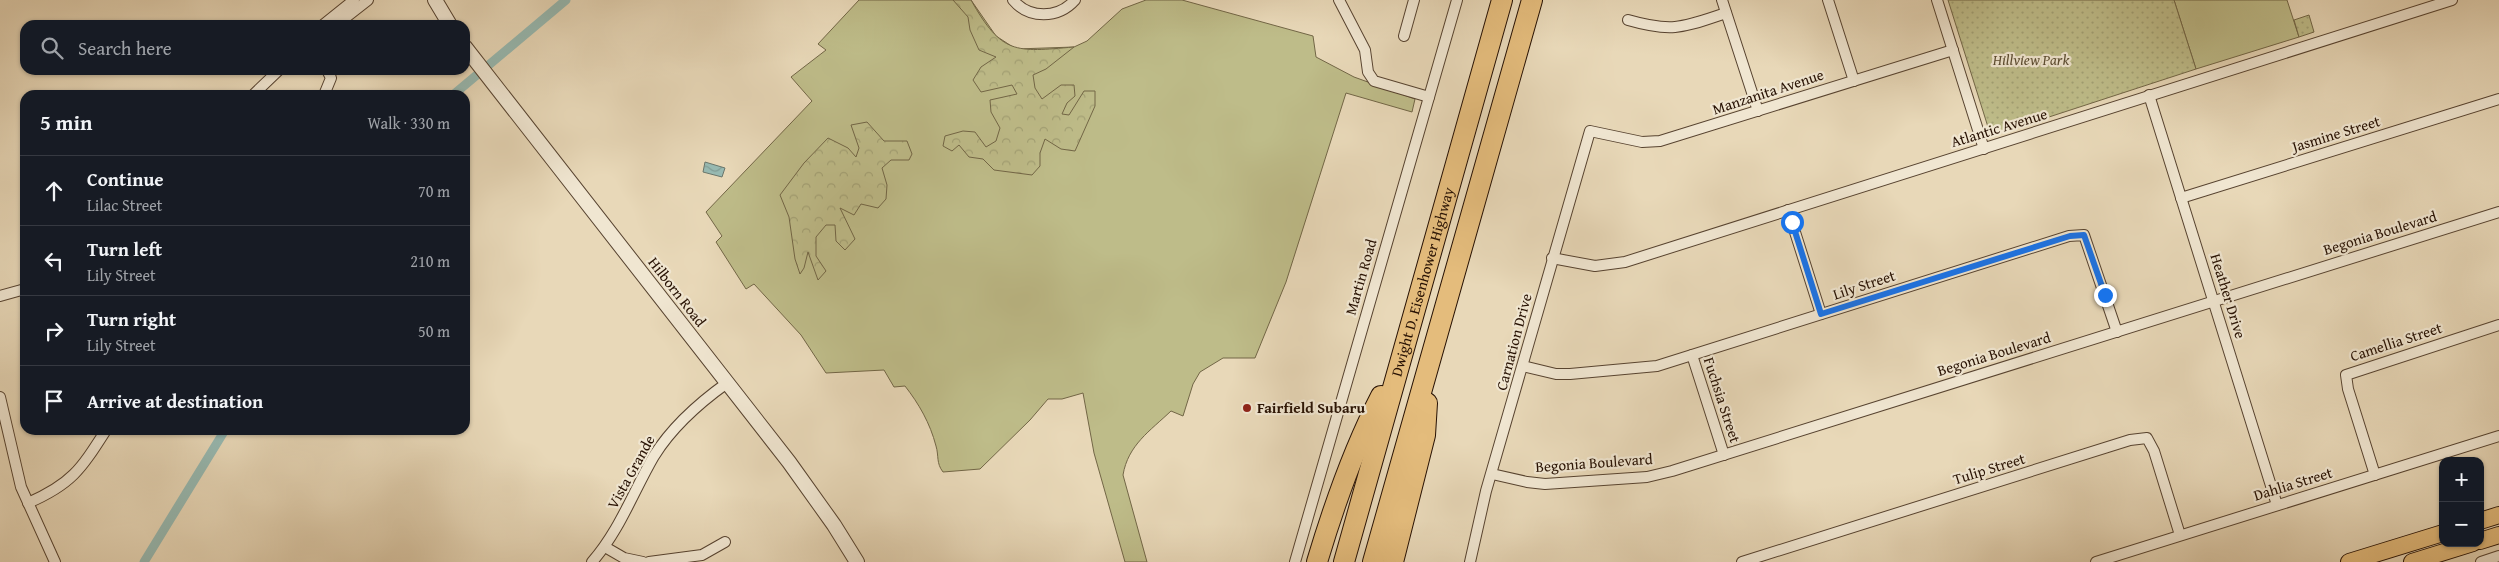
<!DOCTYPE html>
<meta charset="utf-8">
<style>
:root{--surface:#171b24;--page:#242831;--text:#f1f3f6;--muted:#9ea1a6;--line:#363941}
body{margin:0;font-family:"Gentium Book Plus",serif;background:var(--page);color:var(--text)}
.controls{position:absolute;right:15px;bottom:15px;display:grid;overflow:hidden;border-radius:10px;box-shadow:0 1px 4px #0004}
.controls button{width:45px;height:45px;display:grid;place-items:center;padding:0;border:0;border-bottom:1px solid var(--line);background:var(--surface);color:var(--text);font:25px sans-serif}
.stop{position:absolute;width:15px;height:15px;margin:-11px;border:4px solid #1a73e8;border-radius:50%;background:#fff}
.stop.end{background:#1a73e8;border-color:#fff;box-shadow:0 1px 5px #0008}
.list{margin:0;padding:0;list-style:none}
h2{display:flex;justify-content:space-between;align-items:center;height:65px;margin:0;padding:0 20px;font-size:21px}
h2 small{font-size:16px;font-weight:400;color:var(--muted)}
.list li{display:grid;grid-template-columns:32px 1fr auto;gap:15px;align-items:center;box-sizing:border-box;height:70px;padding:0 20px;border-top:1px solid var(--line)}
.list b{display:block;font-size:19px;white-space:nowrap}
.list p{margin:0;font-size:16px;white-space:nowrap;color:var(--muted)}
.list em{font-size:16px;font-style:normal;color:var(--muted)}
.icon{flex:none;width:28px;height:28px;fill:none;stroke:currentColor;stroke-width:2;stroke-linecap:round;stroke-linejoin:round}
.map{position:relative;flex:none;width:2499px;height:562px;overflow:hidden}
.search{position:absolute;background:var(--surface);box-shadow:0 1px 4px #0004;left:20px;top:20px;width:450px;height:55px;display:flex;align-items:center;gap:12px;box-sizing:border-box;padding:0 18px;border-radius:15px;color:var(--muted);font-size:19px}
.panel{position:absolute;background:var(--surface);box-shadow:0 1px 4px #0004;left:20px;top:90px;width:450px;height:345px;border-radius:15px}
.map>svg:first-child{display:block}
.green{fill:#bebc89;stroke:#726646}
.forest{fill:url(#forest-crowns);stroke:#726646}
.park{fill:url(#park-dots);stroke:#726646}
.water{fill:url(#water-waves);stroke:#6a766b}
.lines{fill:none;stroke-linecap:round;stroke-linejoin:round}
.canal{stroke:#97b9b1;stroke-width:9}
.minor-casing{stroke:#574330;stroke-width:12}
.tertiary-casing{stroke:#574330;stroke-width:16}
.primary-casing{stroke:#271103;stroke-width:18}
.motorway-casing{stroke:#271103;stroke-width:22}
.minor{stroke:#f0e6d1;stroke-width:10}
.tertiary{stroke:#f0e6d1;stroke-width:14}
.primary{stroke:#e4bc7c;stroke-width:16}
.motorway{stroke:#e4bc7c;stroke-width:20}
.route{stroke:#1a73e8;stroke-width:6}
.poi-dot{fill:#8f2418;stroke:#f0e6d1;stroke-width:2}
.labels{text-anchor:middle;stroke-width:4.5;stroke-linejoin:round;paint-order:stroke}
.park-label{font-size:15px;font-style:italic;fill:#5c4d32;stroke:#f0e6d1}
.street-label{font-size:15px;fill:#271103;stroke:#f0e6d1}
.poi-label{font-size:15px;font-weight:bold;fill:#271103;stroke:#f0e6d1;text-anchor:start}
</style>
<div class="map">
<svg width="2499" height="562" viewBox="0 0 2499 562">
<defs>
<pattern id="forest-crowns" width="20" height="18" patternUnits="userSpaceOnUse" patternTransform="scale(1.25)"><rect width="20" height="18" fill="#bebc89"/><path d="M2 6a3 3 0 1 1 6 0M12 15a3 3 0 1 1 6 0" fill="none" stroke="#a3a175"/></pattern>
<pattern id="park-dots" width="8" height="8" patternUnits="userSpaceOnUse" patternTransform="scale(1.25)"><rect width="8" height="8" fill="#bebc89"/><path d="M2 2h.1M6 6h.1" fill="none" stroke="#a3a175" stroke-width="1.8" stroke-linecap="round"/></pattern>
<pattern id="water-waves" width="16" height="10" patternUnits="userSpaceOnUse" patternTransform="scale(1.25)"><rect width="16" height="10" fill="#97b9b1"/><path d="M0 5q4-4 8 0t8 0" fill="none" stroke="#829e97"/></pattern>
</defs>
<rect width="100%" height="100%" fill="#e8d8b8"/>
<filter id="stains"><feTurbulence type="fractalNoise" baseFrequency=".004" numOctaves="4"/><feColorMatrix values="0 0 0 0 .2 0 0 0 0 .09 0 0 0 0 .02 0 0 0 .5 -.17"/></filter>
<radialGradient id="worn" r=".72"><stop offset=".6" stop-color="#630" stop-opacity="0"/><stop offset="1" stop-color="#630" stop-opacity=".3"/></radialGradient>
<g class="green">
<path d="M859,0h112l25,36 20,13 58,-2 13,-6 35,-32 24,-9h36l131,36 3,21 38,20 61,22 -3,13 -66,-19 -60,189 -31,76h-32l-23,14 -7,12 -10,32 -12,-5c-21,20 -43,34 -48,64l24,87h-22l-31,-109 -11,-60 -21,6h-14l-18,21 -50,49 -37,3c-7,-9 -4,-16 -7,-26 -6,-23 -17,-42 -31,-60l-11,1 -10,-17 -58,3 -25,-38 -47,-51 -8,5 -30,-47 6,-6 -16,-24 106,-111 -21,-24 35,-27 -8,-6z"/>
<polygon points="2174,0 2287,0 2299,37 2196,69"/>
</g>
<g class="forest">
<path d="M953,0h18c31,55 44,52 103,47l-28,22 -13,6 2,13 7,11 19,-14h13l1,11 -8,7 -5,11 7,1 15,-24h11v15l-20,45 -14,-2 -16,-10 -5,14v13l-8,9 -38,-5 -11,-11 -14,-2 -10,-12 -7,6 -9,-5 2,-10 18,-5 12,1 11,15 10,-6 4,-13 -9,-16 -1,-12 27,-6 -5,-9 -31,7 -8,-12 8,-13 15,-10 -17,-7 -9,-20 -2,-13z"/>
<polygon points="867,122 884,141 907,141 912,154 909,160 891,160 882,168 887,185 886,199 878,208 861,204 854,215 840,208 855,239 845,250 836,241 835,225 826,225 816,237 816,256 826,271 818,280 808,252 804,268 800,274 795,259 789,217 780,195 804,163 828,138 848,148 856,157 859,148 851,125"/>
</g>
<g class="park">
<polygon points="1948,0 2174,0 2196,69 2000,133 1993,132 1988,127"/>
<polygon points="2309,15 2314,32 2299,37 2294,20"/>
</g>
<polygon class="water" points="705,162 725,168 722,177 703,172"/>
<g class="lines">
<g class="canal">
<polyline points="453,95 566,0"/>
<polyline points="144,562 225,430"/>
</g>
<g class="minor-casing">
<g id="minor">
<path d="M1013,0c16,19 45,19 62,0"/>
<polyline points="1339,0 1365,50 1368,72 1374,81 1429,97"/>
<polyline points="1722,0 1758,111"/>
<polyline points="1828,0 1854,81"/>
<polyline points="1937,0 1984,149"/>
<path d="M1628,20c45,13 56,7 98,-7"/>
<polyline points="323,25 354,0"/>
<polyline points="336,25 368,0"/>
<polyline points="1404,36 1414,0"/>
<polyline points="253,95 279,70"/>
<polyline points="324,95 331,78 327,70"/>
<polyline points="2149,95 2277,505"/>
<polyline points="2181,198 2499,99"/>
<polyline points="1788,210 1821,314"/>
<polyline points="1552,258 1595,266 1625,262 2452,0"/>
<polyline points="0,296 25,289"/>
<polyline points="1692,355 1724,455"/>
<polyline points="1523,366 1556,374 1570,374 1657,366 2069,236 2084,235 2117,332"/>
<polyline points="0,397 21,487 55,562"/>
<polyline points="1492,474 1527,482 1545,484 1647,477 1672,471 2499,212"/>
<polyline points="2375,475 2348,389 2346,375 2499,325"/>
<path d="M28,503c44,-19 53,-34 78,-73"/>
<polyline points="605,547 624,558 643,562"/>
<path d="M592,562c28,-32 41,-70 62,-106 18,-29 45,-53 73,-73"/>
<polyline points="649,562 702,555 725,542"/>
<polyline points="1295,562 1457,0"/>
<polyline points="1470,562 1486,491 1590,131 1642,142 1660,141 1953,50"/>
<polyline points="1742,562 2130,440 2147,438 2154,451 2180,535"/>
<polyline points="2096,562 2499,436"/>
<polyline points="2481,562 2499,556"/>
</g>
</g>
<g class="tertiary-casing">
<g id="tertiary">
<polyline points="435,0 450,25"/>
<polyline points="465,47 789,462 834,525 857,562"/>
</g>
</g>
<g class="primary-casing">
<g id="primary">
<polyline points="2480,521 2499,515"/>
<polyline points="2480,541 2499,535"/>
<polyline points="2349,562 2443,533"/>
<polyline points="2412,562 2473,543"/>
</g>
</g>
<g class="motorway-casing">
<g id="motorway">
<path d="M1317,562c17,-57 37,-114 64,-166"/>
<path id="s1" d="M1344,562l158,-562"/>
<polyline points="1373,562 1532,0"/>
<polyline points="1393,562 1425,435 1427,403"/>
</g>
</g>
<use href="#minor" class="minor"/>
<use href="#tertiary" class="tertiary"/>
<use href="#primary" class="primary"/>
<use href="#motorway" class="motorway"/>
</g>
<g class="lines">
<polyline class="route" points="1792,222 1821,314 2070,236 2084,235 2105,295"/>
</g>
<circle class="poi-dot" cx="1247" cy="408" r="5"/>
<g class="labels">
<g class="park-label">
<text x="2031" y="65">Hillview Park</text>
</g>
<g class="street-label">
<text transform="translate(1768 92) rotate(-18)" y="5">Manzanita Avenue</text>
<text transform="translate(1999 128) rotate(-17)" y="5">Atlantic Avenue</text>
<text transform="translate(2336 134) rotate(-17)" y="5">Jasmine Street</text>
<text transform="translate(2380 233) rotate(-17)" y="5">Begonia Boulevard</text>
<text transform="translate(1361 277) rotate(-74)" y="5">Martin Road</text>
<text dy="5" stroke="none"><textPath href="#s1" startOffset="291">Dwight D. Eisenhower Highway</textPath></text>
<text transform="translate(1864 285) rotate(-18)" y="5">Lily Street</text>
<text transform="translate(677 292) rotate(52)" y="5">Hilborn Road</text>
<text transform="translate(2228 296) rotate(73)" y="5">Heather Drive</text>
<text transform="translate(1514 342) rotate(-75)" y="5">Carnation Drive</text>
<text transform="translate(2396 342) rotate(-18)" y="5">Camellia Street</text>
<text transform="translate(1994 354) rotate(-17)" y="5">Begonia Boulevard</text>
<text transform="translate(1722 400) rotate(72)" y="5">Fuchsia Street</text>
<text transform="translate(1594 463) rotate(-4)" y="5">Begonia Boulevard</text>
<text transform="translate(1989 469) rotate(-17)" y="5">Tulip Street</text>
<text transform="translate(631 472) rotate(-61)" y="5">Vista Grande</text>
<text transform="translate(2293 484) rotate(-17)" y="5">Dahlia Street</text>
</g>
<g class="poi-label">
<text x="1257" y="413">Fairfield Subaru</text>
</g>
</g>
<rect width="100%" height="100%" filter="url(#stains)"/>
<rect width="100%" height="100%" fill="url(#worn)"/>
</svg>
<div class="controls">
<button>+</button>
<button>−</button>
</div>
<div class="stop" style="left:1792px;top:222px"></div>
<div class="stop end" style="left:2105px;top:295px"></div>
<div class="search"><svg class="icon" aria-label="search" viewBox="0 0 24 24"><circle cx="10" cy="10" r="6"/><path d="M15 15l6 6"/></svg>Search here</div>
<section class="panel">
<h2>5 min<small>Walk · 330 m</small></h2>
<ul class="list">
<li><svg class="icon" aria-label="ahead" viewBox="0 0 24 24"><path d="M12 20V5M6 11l6-6 6 6"/></svg><div><b>Continue</b><p>Lilac Street</p></div><em>70 m</em></li>
<li><svg class="icon" aria-label="left" viewBox="0 0 24 24"><path d="M17 20v-9H6M10 6l-5 5 5 5"/></svg><div><b>Turn left</b><p>Lily Street</p></div><em>210 m</em></li>
<li><svg class="icon" aria-label="right" viewBox="0 0 24 24"><path d="M7 20v-9h11M14 6l5 5-5 5"/></svg><div><b>Turn right</b><p>Lily Street</p></div><em>50 m</em></li>
<li><svg class="icon" aria-label="arrive" viewBox="0 0 24 24"><path d="M6 21V4h12l-3 4 3 4H6"/></svg><div><b>Arrive at destination</b></div></li>
</ul>
</section>
</div>
